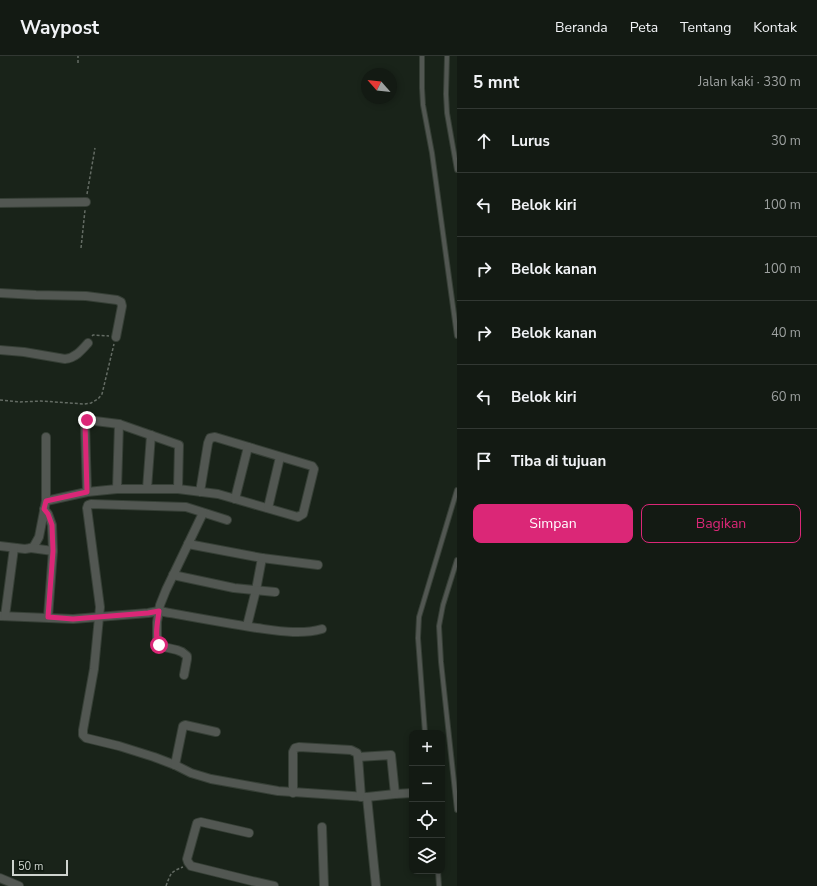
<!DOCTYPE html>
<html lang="id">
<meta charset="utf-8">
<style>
:root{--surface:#131a13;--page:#1c231c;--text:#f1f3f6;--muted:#9da1a0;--line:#323833;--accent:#db2777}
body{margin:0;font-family:"Nunito Sans",sans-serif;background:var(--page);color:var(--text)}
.controls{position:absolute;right:12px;bottom:12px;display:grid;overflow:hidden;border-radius:8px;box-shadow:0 2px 6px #0003}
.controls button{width:36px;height:36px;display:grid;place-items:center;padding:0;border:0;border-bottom:1px solid var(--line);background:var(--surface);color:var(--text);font:20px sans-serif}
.compass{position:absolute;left:361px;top:12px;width:36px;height:36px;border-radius:50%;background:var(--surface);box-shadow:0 2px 6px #0003;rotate:297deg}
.scale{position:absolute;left:12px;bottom:10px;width:56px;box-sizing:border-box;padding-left:4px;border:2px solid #ced4ce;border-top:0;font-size:11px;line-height:14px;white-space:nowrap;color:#ced4ce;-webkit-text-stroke:3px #0f1910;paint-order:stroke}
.stop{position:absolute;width:12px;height:12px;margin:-9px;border:3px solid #db2777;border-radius:50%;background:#fff}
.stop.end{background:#db2777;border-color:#fff;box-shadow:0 1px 4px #0008}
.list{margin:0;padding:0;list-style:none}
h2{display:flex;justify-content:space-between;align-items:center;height:52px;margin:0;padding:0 16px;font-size:17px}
h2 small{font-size:13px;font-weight:400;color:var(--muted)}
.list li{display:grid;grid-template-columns:26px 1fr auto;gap:12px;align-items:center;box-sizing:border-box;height:64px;padding:0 16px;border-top:1px solid var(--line)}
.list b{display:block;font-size:15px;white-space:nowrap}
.list em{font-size:13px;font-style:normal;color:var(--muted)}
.actions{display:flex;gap:8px;padding:12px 16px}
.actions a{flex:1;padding:9px 0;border:1px solid var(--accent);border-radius:8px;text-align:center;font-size:14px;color:var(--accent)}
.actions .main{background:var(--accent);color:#fff}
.icon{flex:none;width:22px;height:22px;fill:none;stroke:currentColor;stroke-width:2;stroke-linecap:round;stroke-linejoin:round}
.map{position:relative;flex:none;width:457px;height:830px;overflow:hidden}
header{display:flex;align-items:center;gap:24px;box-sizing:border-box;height:56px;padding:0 20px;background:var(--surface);border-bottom:1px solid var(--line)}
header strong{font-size:19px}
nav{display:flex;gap:22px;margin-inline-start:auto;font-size:14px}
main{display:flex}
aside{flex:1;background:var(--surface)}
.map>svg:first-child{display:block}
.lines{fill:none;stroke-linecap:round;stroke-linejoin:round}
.lane-casing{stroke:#363f36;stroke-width:6}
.street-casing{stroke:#363f36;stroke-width:10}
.path{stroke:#646c64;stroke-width:1.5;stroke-dasharray:3 2;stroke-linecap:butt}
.lane{stroke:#525752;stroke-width:4}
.street{stroke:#525752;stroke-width:8}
.route{stroke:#db2777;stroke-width:5}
</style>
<header>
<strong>Waypost</strong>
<nav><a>Beranda</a><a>Peta</a><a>Tentang</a><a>Kontak</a></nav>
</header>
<main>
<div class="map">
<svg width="457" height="830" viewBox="0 0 457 830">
<rect width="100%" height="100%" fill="#192319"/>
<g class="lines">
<g class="lane-casing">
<g id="lane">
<polyline points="422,0 422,32 423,49 432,97 457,280"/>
<polyline points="447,0 446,38 447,57 457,114"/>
<polyline points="457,504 443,549 439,570 441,606 457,754"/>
<polyline points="425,677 418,582 419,561 457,434"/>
<polyline points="438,815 439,830"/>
</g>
</g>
<g class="street-casing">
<g id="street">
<polyline points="0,147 86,146"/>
<polyline points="0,237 36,239 86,240 117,244 121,246 122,250 116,281"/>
<path d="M0,294l24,2 41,7c10,-1 16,-8 23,-16"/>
<polyline points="117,433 119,368"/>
<polyline points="147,433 151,379"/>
<polyline points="178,433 218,438 298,461 303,458 314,413 312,410 215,381 210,382 208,387 200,436"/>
<polyline points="235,443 248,391"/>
<polyline points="46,445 46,381"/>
<polyline points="268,452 280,401"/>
<polyline points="44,453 48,458 52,469 53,495 48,561"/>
<polyline points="227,464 186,451 91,448 88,449 87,452 100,551 94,613 83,674 83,679 86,682 119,690 154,701 175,709 191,717 211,723 278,735 367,741 395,738 412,737"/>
<polyline points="188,488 262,502 256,534 247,570"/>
<polyline points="0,490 25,493 31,492 34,490 39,481 46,445 87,436 117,433 178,433 179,389 119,368 87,364 85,367 87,436"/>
<polyline points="31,492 53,495"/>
<polyline points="262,502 318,509"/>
<polyline points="173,519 234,532 275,536"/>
<path d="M0,560l73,3 75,-6 11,-2c33,6 65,12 98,17 22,3 44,7 65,1"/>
<polyline points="5,560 14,492"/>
<polyline points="184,619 187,603 187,600 182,596 177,594 164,591 159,589 157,585 157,566 160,549 166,534 203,457"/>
<polyline points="358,701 391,699 395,738"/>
<polyline points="175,709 183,670 185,669 216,676"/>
<polyline points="293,737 293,696 295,692 299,691 351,694 357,697 358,701 361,741"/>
<polyline points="367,741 376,830"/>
<polyline points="322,771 324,830"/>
<polyline points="249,777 201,766 197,767 187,803 188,806 191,810 252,825 274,830"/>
<polyline points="0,822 19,830"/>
</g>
</g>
<g class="path">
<polyline points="78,7 78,0"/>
<polyline points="87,138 95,92"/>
<polyline points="81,192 85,154"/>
<polyline points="92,280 93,279 109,280"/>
<polyline points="0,344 20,346 41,345 84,348 91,347 98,343 102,338 114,288"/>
<path d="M166,830c5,-13 4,-14 17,-19"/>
</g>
<use href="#lane" class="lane"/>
<use href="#street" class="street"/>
</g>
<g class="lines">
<path class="route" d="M87,364l-2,3 2,69 -41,9 -2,8 4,5 4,11 1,26 -5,66 25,2 75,-6 11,-2c-1,9 -5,26 0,34"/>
</g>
</svg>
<div class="controls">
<button>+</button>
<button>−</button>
<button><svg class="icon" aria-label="locate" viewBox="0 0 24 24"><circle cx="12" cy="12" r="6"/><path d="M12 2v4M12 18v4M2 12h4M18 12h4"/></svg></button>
<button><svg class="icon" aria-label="layers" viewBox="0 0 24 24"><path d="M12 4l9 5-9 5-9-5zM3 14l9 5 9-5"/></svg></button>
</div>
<svg class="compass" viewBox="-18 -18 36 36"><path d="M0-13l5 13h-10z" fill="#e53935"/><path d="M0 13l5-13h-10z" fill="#9da1a0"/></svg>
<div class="scale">50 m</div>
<div class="stop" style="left:159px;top:589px"></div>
<div class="stop end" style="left:87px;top:364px"></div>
</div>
<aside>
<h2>5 mnt<small>Jalan kaki · 330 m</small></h2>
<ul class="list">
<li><svg class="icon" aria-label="ahead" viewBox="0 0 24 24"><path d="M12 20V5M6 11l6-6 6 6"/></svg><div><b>Lurus</b></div><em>30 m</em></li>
<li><svg class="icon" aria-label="left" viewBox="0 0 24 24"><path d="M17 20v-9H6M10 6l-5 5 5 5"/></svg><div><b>Belok kiri</b></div><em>100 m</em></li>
<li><svg class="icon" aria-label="right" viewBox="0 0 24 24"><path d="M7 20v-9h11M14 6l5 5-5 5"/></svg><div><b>Belok kanan</b></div><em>100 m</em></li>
<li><svg class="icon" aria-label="right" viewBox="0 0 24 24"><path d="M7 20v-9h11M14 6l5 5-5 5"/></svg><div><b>Belok kanan</b></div><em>40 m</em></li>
<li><svg class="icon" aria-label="left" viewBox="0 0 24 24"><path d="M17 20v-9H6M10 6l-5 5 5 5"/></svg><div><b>Belok kiri</b></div><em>60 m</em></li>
<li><svg class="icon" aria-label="arrive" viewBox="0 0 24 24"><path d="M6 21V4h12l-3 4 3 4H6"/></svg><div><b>Tiba di tujuan</b></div></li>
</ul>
<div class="actions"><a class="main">Simpan</a><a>Bagikan</a></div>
</aside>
</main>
